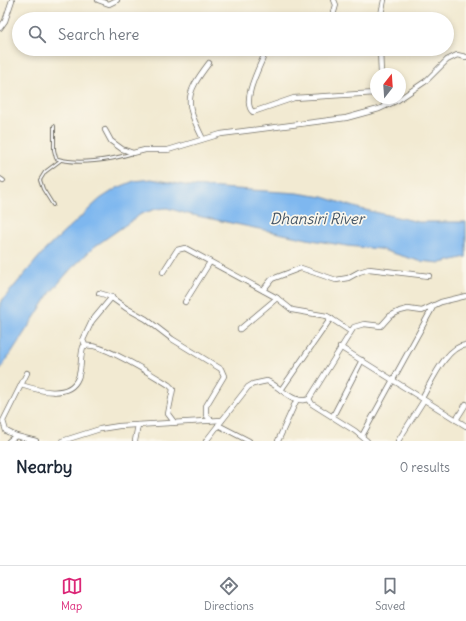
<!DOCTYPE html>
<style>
:root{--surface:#fff;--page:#f2f2f3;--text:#1f2937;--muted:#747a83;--line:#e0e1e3;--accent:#db2777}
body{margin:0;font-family:Delius,sans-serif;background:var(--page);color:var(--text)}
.compass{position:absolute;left:370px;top:68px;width:36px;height:36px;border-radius:50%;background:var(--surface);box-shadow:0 2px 6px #0003;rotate:17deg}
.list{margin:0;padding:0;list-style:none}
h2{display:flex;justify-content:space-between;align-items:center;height:52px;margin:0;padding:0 16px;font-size:17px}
h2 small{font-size:13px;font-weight:400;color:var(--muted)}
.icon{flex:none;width:22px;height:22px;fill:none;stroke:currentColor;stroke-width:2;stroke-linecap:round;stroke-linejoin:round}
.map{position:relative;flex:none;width:466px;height:441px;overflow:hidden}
.search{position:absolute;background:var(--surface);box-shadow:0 2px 6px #0003;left:12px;right:12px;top:12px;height:44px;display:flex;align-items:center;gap:10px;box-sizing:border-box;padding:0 14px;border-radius:22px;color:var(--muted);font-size:15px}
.sheet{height:124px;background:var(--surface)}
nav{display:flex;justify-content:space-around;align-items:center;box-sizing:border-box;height:56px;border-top:1px solid var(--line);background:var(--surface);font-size:11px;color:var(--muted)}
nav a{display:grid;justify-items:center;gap:2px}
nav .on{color:var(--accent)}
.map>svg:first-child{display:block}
.water{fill:#7eb7ef;stroke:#54718d}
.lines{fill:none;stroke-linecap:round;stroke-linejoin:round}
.service-casing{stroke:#716e65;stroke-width:4}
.minor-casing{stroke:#716e65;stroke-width:6}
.service{stroke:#fff;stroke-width:2}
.minor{stroke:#fff;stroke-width:4.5}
.labels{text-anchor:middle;stroke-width:3.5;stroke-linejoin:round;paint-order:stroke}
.water-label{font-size:15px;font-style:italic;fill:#456;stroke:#fbf7ec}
</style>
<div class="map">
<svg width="466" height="441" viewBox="0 0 466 441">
<rect width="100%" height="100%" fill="#fbf7ec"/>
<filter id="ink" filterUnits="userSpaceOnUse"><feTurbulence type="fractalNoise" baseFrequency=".025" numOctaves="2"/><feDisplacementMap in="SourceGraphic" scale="8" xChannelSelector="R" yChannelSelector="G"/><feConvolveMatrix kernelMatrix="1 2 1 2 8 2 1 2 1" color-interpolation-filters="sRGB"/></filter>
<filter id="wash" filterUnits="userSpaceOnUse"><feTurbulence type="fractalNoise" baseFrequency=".012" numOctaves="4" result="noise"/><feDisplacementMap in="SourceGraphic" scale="16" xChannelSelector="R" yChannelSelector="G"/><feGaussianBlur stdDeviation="0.9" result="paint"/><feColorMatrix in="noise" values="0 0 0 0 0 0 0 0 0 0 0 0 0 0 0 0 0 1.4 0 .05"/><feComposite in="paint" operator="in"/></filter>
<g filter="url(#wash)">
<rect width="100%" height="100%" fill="#f2ead2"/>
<polygon class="water" points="151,179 190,186 297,193 323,197 361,209 419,222 466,222 466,257 441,263 419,261 379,249 347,246 312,240 188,214 167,208 156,209 141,214 94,247 70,270 51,292 0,370 0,303 45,250 100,199 117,188 134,181"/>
</g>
<g filter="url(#ink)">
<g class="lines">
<g class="service-casing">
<g id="service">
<path d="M54,126v24l2,8 2,1c21,6 52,1 72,-5"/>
<polyline points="53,205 43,189 40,180 45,172 61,160"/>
</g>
</g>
<g class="minor-casing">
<g id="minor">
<polyline points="98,0 109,4 117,0"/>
<polyline points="332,19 336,5 334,0"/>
<polyline points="380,19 384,0"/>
<polyline points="0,28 5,21 12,0"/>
<polyline points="380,49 381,74"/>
<path d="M266,51c-5,13 -26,51 -13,61l41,-14 82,-5"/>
<polyline points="383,98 385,106"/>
<polyline points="105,130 111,141 122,149 133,153 145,150 168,150 221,134 346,118 379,109 398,100 426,81 447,60 457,55 466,57"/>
<path d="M203,139c-18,-37 -19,-43 6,-76"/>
<polyline points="0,179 3,181"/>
<polyline points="163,272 177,250 185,248 277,298 292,310 327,316 350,331"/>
<polyline points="263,290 272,279 301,268 336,280 348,278 359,272 369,269 429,276"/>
<polyline points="99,293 109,296 126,308 146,319 172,339 221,369 224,376 206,406 206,415 211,420"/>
<polyline points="185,302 210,262"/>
<polyline points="240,329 277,298"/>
<polyline points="85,345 83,340 92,321 112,297"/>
<polyline points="340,347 466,426"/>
<path d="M21,385c16,5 48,15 57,-7 4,-10 2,-21 5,-31 12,-9 73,30 86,38l4,4 -5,25 6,8"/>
<polyline points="281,390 331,318"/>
<path d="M422,398c9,-15 24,-52 44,-53"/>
<polyline points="309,399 312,404 355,431 367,441"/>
<polyline points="333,416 362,360"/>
<polyline points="456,420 466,404"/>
<polyline points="218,425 249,441"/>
<polyline points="16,436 6,431 3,421 27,373"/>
<polyline points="362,436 433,307"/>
<polyline points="9,441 16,436 36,441"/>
<polyline points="62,441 100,429 119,426 222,420"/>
<polyline points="135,441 138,425"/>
<path d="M206,441l42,-54 5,-3 14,-3c14,6 26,24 42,18l45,-72 10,-3 17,2 9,-10 10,-5 8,-2 14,2 19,-9 25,-6"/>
<polyline points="278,441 297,399"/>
<polyline points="398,441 424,400"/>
</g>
</g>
<use href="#service" class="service"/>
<use href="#minor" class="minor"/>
</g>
</g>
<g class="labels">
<g class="water-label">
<text x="317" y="224">Dhansiri River</text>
</g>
</g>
</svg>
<svg class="compass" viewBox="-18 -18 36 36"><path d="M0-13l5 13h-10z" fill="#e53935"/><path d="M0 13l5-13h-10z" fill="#747a83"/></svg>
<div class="search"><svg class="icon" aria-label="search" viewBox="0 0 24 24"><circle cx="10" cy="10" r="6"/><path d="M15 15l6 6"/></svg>Search here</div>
</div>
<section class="sheet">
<h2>Nearby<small>0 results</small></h2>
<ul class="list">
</ul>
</section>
<nav>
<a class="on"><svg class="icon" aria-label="map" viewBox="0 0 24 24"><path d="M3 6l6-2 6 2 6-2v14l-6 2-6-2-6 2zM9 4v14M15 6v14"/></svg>Map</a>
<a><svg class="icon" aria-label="directions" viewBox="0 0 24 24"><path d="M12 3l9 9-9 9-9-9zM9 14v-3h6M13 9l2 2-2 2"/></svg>Directions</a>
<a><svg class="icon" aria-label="saved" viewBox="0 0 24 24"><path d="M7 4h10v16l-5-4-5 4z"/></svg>Saved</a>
</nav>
